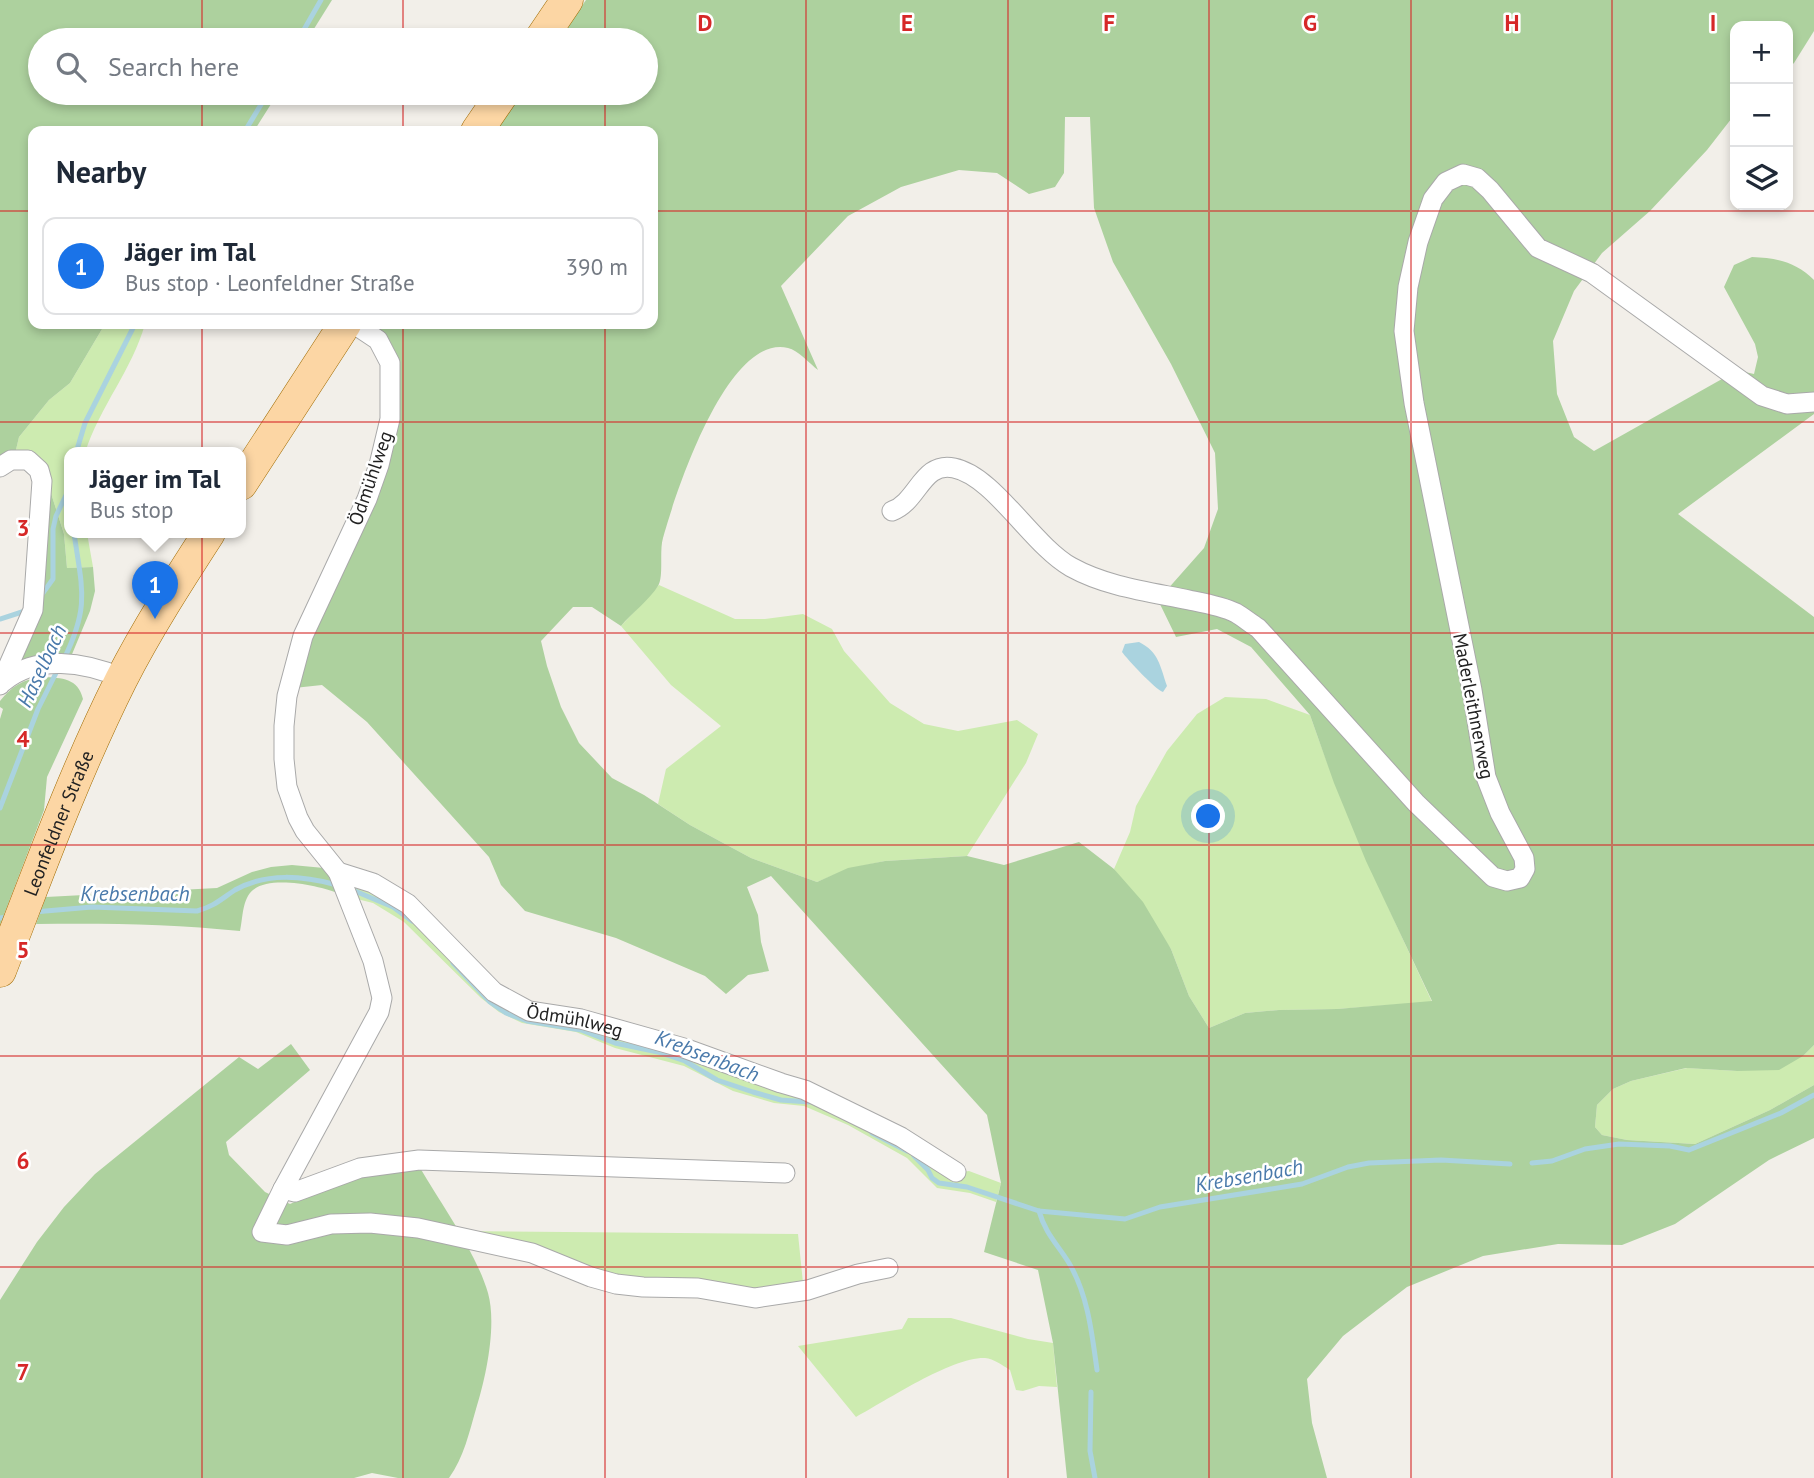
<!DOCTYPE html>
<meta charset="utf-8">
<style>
:root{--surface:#fff;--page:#f2f2f3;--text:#1f2937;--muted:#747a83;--line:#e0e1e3;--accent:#1a73e8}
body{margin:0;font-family:"PT Sans",sans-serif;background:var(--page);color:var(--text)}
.controls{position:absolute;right:21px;top:21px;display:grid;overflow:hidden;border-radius:14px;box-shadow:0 4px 10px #0003}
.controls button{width:63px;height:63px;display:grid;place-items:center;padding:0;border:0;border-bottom:2px solid var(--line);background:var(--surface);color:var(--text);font:35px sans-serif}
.you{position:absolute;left:1209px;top:817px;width:24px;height:24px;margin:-18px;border:5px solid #fff;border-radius:50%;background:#1a73e8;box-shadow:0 0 0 10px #1a73e833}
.badge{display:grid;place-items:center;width:46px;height:46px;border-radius:50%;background:var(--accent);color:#fff;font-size:23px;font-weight:700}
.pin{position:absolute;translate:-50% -58px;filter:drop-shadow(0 2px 4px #0008)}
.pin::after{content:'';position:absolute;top:37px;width:24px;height:21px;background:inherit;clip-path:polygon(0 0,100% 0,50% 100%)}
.popup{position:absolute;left:64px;top:447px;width:182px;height:91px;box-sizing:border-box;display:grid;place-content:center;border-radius:14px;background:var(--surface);filter:drop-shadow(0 2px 5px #0005);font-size:23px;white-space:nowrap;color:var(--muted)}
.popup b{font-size:26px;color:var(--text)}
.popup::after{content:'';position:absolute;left:50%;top:100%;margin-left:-14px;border:14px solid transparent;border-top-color:var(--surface)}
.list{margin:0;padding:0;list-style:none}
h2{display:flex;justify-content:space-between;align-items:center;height:91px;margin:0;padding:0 28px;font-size:30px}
h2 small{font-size:23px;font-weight:400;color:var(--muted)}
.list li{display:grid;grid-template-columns:46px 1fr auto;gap:21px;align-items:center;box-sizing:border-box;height:98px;margin:0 14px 14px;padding:0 14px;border:2px solid var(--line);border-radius:14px}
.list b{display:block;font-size:26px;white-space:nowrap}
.list p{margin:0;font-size:23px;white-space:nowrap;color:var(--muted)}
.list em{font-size:23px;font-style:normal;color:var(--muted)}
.icon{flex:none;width:38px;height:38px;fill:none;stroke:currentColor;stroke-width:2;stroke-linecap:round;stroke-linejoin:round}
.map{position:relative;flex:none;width:1814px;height:1478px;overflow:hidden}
.search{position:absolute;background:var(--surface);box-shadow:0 4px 10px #0003;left:28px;top:28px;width:630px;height:77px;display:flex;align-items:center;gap:18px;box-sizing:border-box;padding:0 24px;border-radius:38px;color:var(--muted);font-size:26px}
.panel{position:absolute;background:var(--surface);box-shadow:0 4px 10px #0003;left:28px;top:126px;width:630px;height:203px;border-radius:14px}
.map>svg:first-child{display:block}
.grass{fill:#cdebb0}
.forest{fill:#add19e;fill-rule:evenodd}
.water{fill:#aad3df}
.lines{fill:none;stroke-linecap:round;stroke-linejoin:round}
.stream{stroke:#aad3df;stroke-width:5}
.street-casing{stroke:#a9a9a9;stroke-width:21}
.primary-casing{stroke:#a06b00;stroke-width:33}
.street{stroke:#fff;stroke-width:19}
.primary{stroke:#fcd6a4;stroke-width:32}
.grid{fill:none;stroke:#d62828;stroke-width:2;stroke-opacity:0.55}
.labels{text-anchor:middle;stroke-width:5;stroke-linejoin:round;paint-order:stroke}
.street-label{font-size:19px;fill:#222;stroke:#fff}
.water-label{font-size:21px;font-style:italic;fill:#4a7aab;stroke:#fff}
.grid-label{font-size:23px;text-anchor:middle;font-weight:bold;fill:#d62828;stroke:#fff;stroke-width:5;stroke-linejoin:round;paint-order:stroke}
</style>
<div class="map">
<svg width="1814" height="1478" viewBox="0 0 1814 1478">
<rect width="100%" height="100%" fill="#f2efe9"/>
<g class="grass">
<path d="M105,324h40c-13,46 -45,82 -60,129h-16v80h18l6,34 -26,1 -3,-34 -15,-47 -34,-33 4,-17 30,-37 21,-17z"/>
<polygon points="659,585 735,619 765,619 803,614 832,629 844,651 890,703 924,724 958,731 1017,720 1038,734 1026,763 967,856 885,861 848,869 817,882 751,858 690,825 658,804 666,769 721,726 671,685 621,626"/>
<path d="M1225,697l41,2 44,16c34,99 78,192 122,287l-95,7 -58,1 -34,3 -36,15 -20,-32 -18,-47 -57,-80 16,-37 6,-26 31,-55 30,-37z"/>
<polygon points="348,883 362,887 403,907 474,980 565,1021 804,1095 962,1172 969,1171 1001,1183 996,1202 970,1193 937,1188 907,1158 848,1125 804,1106 774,1103 733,1091 684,1066 615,1048 576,1032 522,1023 499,1012 481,998 404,922 373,903 353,898"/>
<polygon points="1814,1045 1814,1085 1770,1110 1695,1144 1627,1140 1602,1135 1595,1127 1597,1105 1613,1089 1631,1081 1687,1068 1737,1071 1803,1056"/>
<polygon points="457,1231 798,1234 803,1283 755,1291 639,1283"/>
<path d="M908,1318h43l77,21 25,4 4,44 -18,-1 -16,5 -7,-1 -6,-20c-8,-5 -16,-11 -25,-12 -33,-1 -98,42 -129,59l-58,-71 104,-17z"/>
</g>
<g class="forest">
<polygon points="0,0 332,0 307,40 40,40 40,93 278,93 254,131 33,131 33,324 105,324 70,383 49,400 19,437 15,454 0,462"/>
<path d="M586,0h1228v31l-20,32 -6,5v-42h-53v88l-28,36 -57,61 -48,42 -28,38 -21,50 4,53 17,43 20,14 128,-72 19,13 73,16v6l-136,100 136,103v428l-11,11 -24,14 -42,1 -51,-3 -55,13 -18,8 -16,16 -2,22 7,8 25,5 68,4 75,-34 44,-25v53l-45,22 -94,64 -53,21 -64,-1 -75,12 -76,31 -64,49 -36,43 5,44 15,55h-260l-14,-135 -15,-73 -54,-18 17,-69 -14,-68 -216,-239 -24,11 11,28 3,27 8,29 -21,4 -22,19 -21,-18 -89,-38 -91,-27 -24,-26 -12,-28 -122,-135 -45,-37 -28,3 25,-76 22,-45 57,-200c-4,-19 -10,-30 -23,-43h278v-193h-157l26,-38h124v-53h-88zM1065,117h25l4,91 19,54 58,102 44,89 3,56 -14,39 -46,52 18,37 41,-8 34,18 59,68 24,68 32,78 66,140 -95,8 -58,1 -34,3 -36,15 -20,-32 -18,-47 -28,-47 -29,-33 -35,-27 -75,23 -37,-9 -82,5 -37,7 -31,14 -66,-24 -61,-33 -46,-30 -32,-17 -33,-35 -18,-36 -14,-41 -6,-25 32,-34h19l29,19c10,-12 29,-27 37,-40 6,-10 1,-35 5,-48 12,-43 64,-205 125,-190 10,2 22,16 30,22l-37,-84 67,-70 53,-29 58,-17 38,3 32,21 26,-7 9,-14z"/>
<path d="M1752,257c25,1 44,5 62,23v116l-30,2 -48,-28 18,4 4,-17 -3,-13 -31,-57 10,-22z"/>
<polygon points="49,487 64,534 67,568 93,567 95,591 90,611 70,659 20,663"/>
<path d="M43,677c19,1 35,1 40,22l-36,78 -3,33 -44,115v-206l3,-10 -3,-2v-6c12,-15 23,-22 43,-24z"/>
<path d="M292,865l32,3 16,26c-19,-8 -69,-19 -87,-4 -11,9 -10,28 -13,41 -68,-7 -136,-8 -204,-7l10,-27 171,-9 35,-16 19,-5z"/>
<path d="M291,1044l19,26 -84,72 3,13 36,37 25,12 56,-25 73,-13c22,38 57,86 69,127 9,32 -2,84 -12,116 -7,24 -12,48 -27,69h-51l-26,-5 -18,5h-354v-178l37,-58 27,-35 31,-33 144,-117 19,12z"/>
</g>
<path class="water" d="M1139,642c20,10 21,24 28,44l-4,6c-7,-2 -36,-33 -41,-40l3,-8z"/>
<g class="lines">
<g class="stream">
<polyline points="298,40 321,0"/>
<polyline points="245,131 268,93"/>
<polyline points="76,453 85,423 135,324"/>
<polyline points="40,597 53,579 53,529 56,516 69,489"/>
<polyline points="0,619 25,611"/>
<path d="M64,659c26,-53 18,-70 10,-126"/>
<polyline points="0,808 38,709 59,667"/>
<polyline points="350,889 393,907 412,921"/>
<path d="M34,912l58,-5 105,4c18,-5 24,-12 38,-21 32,-18 68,-14 102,-5"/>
<polyline points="0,918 11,916"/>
<polyline points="453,963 490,1002 506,1013 527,1021 581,1030 615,1043 658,1052 685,1061 717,1080 753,1092 781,1100 809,1102"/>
<polyline points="872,1133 907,1151"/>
<polyline points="914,1156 928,1170 932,1178 939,1183 967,1187 1039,1211 1125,1219 1160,1207 1302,1184 1348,1167 1369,1163 1441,1160 1510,1164"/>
<polyline points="1532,1163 1552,1161 1585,1149 1619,1144 1670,1146 1689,1150 1781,1113 1814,1095"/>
<path d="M1039,1211c6,22 19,34 30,52 19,32 23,71 28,107"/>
<polyline points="1091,1392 1090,1451 1095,1478"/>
</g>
<g class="street-casing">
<g id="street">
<polyline points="354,324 378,340 390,363 390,419 379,465 367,499 303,636 287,696 284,726 284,759 287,787 298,818 305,831 338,872 373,961 382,998 379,1012 283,1189 295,1192 360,1168 419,1160 785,1173"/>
<polyline points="0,467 11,460 28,460 39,470 42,481 33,610 0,685"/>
<path d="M892,511c26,-9 30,-50 62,-43 40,8 78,77 117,99 36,20 79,25 118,33 15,3 33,6 47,13 7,4 14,10 22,15l158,175 77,74 14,4 13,-3 5,-9 -1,-11 -24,-45 -14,-36 -14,-87 -58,-287 -10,-72 4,-44 10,-45 15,-43 13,-17 17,-8 14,4 13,12 48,58 54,25 170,123 25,8 27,-2"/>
<path d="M3,682c33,-28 82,-20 119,-4"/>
<path id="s1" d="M338,872l35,11 35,21 86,88 35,19 52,8 103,29 97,35 24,7 96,47 55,35"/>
<polyline points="283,1189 262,1232 287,1235 331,1224 370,1223 418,1228 532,1253 591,1277 616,1284 643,1287 698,1288 755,1298 808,1290 858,1274 888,1268"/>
</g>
</g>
<g class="primary-casing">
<g id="primary">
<polyline points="540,40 567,0"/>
<polyline points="477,131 503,93"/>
<polyline points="241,484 345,324"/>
<path id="s2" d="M0,971c38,-98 74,-197 121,-291 26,-51 57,-99 88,-147"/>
</g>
</g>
<use href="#street" class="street"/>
<use href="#primary" class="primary"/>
</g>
<path class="grid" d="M202,0v40M403,0v40M605,0v40M806,0v1478M1008,0v1478M1209,0v1478M1411,0v1478M1612,0v1478M202,93v38M403,93v38M605,93v38M0,211h33M653,211h1161M202,324v1154M403,324v1154M605,324v1154M0,422h1814M0,633h1814M0,845h1814M0,1056h1814M0,1267h1814"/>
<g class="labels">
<g class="street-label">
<text transform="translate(370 478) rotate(-71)" y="7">Ödmühlweg</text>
<text transform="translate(1474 706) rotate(79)" y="7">Maderleithnerweg</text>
<text dy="7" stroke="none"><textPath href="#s2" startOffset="159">Leonfeldner Straße</textPath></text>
<text dy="7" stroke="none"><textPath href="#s1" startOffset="287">Ödmühlweg</textPath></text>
</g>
<g class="water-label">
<text transform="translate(42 666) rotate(-65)" y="7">Haselbach</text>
<text x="135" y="901">Krebsenbach</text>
<text transform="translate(707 1056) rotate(21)" y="7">Krebsenbach</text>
<text transform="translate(1249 1176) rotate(-10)" y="7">Krebsenbach</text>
</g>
</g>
<g class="grid-label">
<text x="705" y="31">D</text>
<text x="907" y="31">E</text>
<text x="1109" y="31">F</text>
<text x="1310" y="31">G</text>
<text x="1512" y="31">H</text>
<text x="1713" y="31">I</text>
<text x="23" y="536">3</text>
<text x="23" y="747">4</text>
<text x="23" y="958">5</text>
<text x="23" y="1169">6</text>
<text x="23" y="1380">7</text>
</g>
</svg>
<div class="controls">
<button>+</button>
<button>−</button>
<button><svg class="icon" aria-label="layers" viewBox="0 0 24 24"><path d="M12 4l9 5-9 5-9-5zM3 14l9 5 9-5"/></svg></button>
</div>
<div class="you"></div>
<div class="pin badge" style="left:155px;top:619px">1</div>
<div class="popup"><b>Jäger im Tal</b>Bus stop</div>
<div class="search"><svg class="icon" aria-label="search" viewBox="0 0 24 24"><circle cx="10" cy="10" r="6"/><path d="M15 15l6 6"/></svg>Search here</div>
<section class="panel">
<h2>Nearby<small></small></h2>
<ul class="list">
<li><span class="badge">1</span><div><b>Jäger im Tal</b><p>Bus stop · Leonfeldner Straße</p></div><em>390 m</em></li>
</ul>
</section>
</div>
